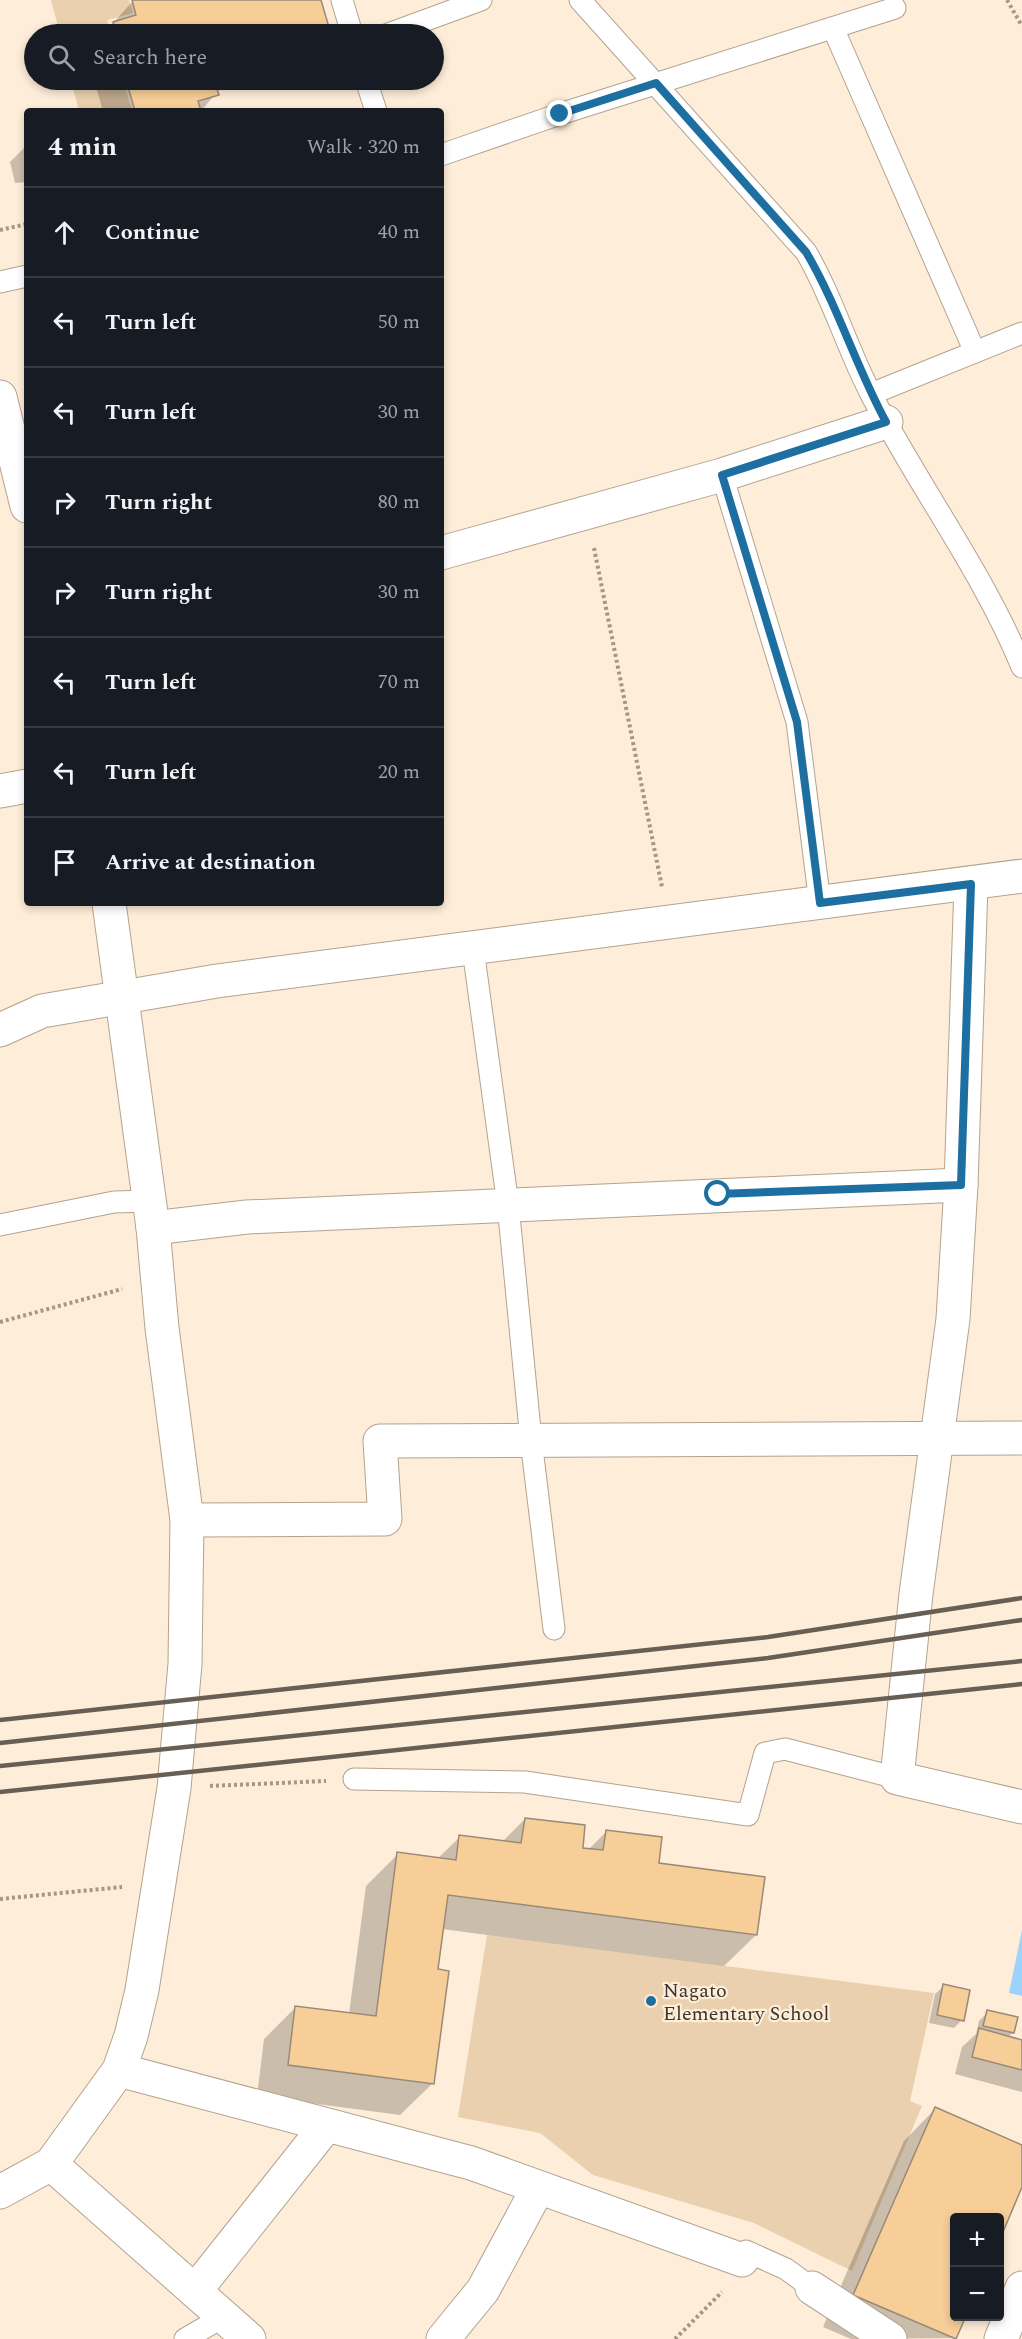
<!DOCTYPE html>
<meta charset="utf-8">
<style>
:root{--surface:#171b24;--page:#242831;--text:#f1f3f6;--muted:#9ea1a6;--line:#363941}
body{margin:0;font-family:Spectral,serif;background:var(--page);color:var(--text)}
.controls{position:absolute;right:18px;bottom:18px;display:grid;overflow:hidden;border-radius:6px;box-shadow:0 3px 9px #0003}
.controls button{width:54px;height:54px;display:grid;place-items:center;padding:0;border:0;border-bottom:2px solid var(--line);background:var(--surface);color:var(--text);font:30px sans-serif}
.stop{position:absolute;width:18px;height:18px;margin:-14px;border:4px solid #1e6fa1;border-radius:50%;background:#fff}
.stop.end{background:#1e6fa1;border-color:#fff;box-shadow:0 2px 6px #0008}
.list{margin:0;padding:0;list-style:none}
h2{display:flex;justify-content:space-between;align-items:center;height:78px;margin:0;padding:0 24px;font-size:26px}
h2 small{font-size:20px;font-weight:400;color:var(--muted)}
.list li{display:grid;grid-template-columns:39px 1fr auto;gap:18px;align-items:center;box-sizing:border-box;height:90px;padding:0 24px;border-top:2px solid var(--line)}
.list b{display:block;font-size:22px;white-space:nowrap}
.list em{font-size:20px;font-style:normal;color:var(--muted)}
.icon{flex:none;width:33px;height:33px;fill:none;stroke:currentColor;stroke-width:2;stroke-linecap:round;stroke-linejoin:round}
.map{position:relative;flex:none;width:1022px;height:2339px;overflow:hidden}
.search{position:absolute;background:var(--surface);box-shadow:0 3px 9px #0003;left:24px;top:24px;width:420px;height:66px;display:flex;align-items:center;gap:15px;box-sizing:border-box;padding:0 21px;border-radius:33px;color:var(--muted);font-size:22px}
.panel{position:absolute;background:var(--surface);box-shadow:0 3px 9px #0003;left:24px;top:108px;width:420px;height:798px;border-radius:6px}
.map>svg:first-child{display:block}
.green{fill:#ead0ae}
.water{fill:#9ad3fd}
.shadow{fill:#0003}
.building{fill:#f7ce98;stroke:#998a76;stroke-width:1.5}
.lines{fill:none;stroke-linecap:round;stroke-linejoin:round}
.lane-casing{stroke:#b2a38f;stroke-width:23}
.street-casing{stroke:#b2a38f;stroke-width:35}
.path{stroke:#a39788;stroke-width:4;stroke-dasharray:3 3;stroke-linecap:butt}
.lane{stroke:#fff;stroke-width:21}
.street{stroke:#fff;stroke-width:33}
.rail{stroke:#685f54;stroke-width:4.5}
.route{stroke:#1e6fa1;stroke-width:8}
.poi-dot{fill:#1e6fa1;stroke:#feedd8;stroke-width:2}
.labels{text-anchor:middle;stroke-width:4.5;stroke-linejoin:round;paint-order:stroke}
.poi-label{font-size:20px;fill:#3b352d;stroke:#feedd8;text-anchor:start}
</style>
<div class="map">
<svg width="1022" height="2339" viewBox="0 0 1022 2339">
<rect width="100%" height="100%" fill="#feedd8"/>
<g class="green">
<polygon points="51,0 129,0 133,13 107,20 111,34 60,34"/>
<polygon points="71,80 123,80 132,111 79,111"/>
<polygon points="487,1935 934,1993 910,2101 922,2106 852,2271 754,2223 593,2175 540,2133 458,2117"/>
</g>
<polygon class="water" points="1022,1930 1022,1996 1009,1993"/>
<g class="shadow">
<polygon points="138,0 320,0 329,34 103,34 133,1"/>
<polygon points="94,80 239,80 224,84 201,111 103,111"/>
<polygon points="27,145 27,182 15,183 10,162"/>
<polygon points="525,1819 581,1849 588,1850 606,1832 756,1935 724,1966 442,1929 437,1971 432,2084 400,2115 257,2096 264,2039 296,2007 349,2014 366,1886 398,1854 437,1859 460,1837 502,1842"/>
<polygon points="944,1986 962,2020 954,2028 929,2023 935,1994"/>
<polygon points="988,2012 1016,2019 1013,2033 1008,2037 1022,2041 1022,2092 955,2074 962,2047 976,2034 979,2021"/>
<polygon points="935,2109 1022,2147 1022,2183 1000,2235 1000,2218 954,2218 955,2338 851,2339 823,2327 904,2141"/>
</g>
<g class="building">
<polygon points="132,0 321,0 331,34 117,34 113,22 136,15"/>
<polygon points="126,80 228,80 215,83 219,95 198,101 201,111 135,111"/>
<polygon points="525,1818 585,1825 583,1848 603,1850 606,1830 662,1837 659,1863 765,1877 757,1935 448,1895 438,1969 449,1971 434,2084 288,2065 295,2006 376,2016 397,1852 456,1860 459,1835 521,1843"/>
<polygon points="943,1984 970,1990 964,2021 937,2015"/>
<polygon points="987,2010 1018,2017 1014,2033 983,2026"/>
<polygon points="979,2028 1022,2040 1022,2070 972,2057"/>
<polygon points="935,2107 1022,2145 1022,2187 1000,2239 1000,2218 954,2218 954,2316 966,2316 956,2339 853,2295"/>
</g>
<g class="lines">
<g class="lane-casing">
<g id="lane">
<polyline points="342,0 352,34"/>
<path d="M580,0l226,252c27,46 41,97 66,144 47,91 111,176 150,271"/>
<polyline points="833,28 975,352"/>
<polyline points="388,34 481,0"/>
<polyline points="366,80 376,111"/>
<polyline points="441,155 560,114 895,8"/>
<polyline points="0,282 27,276"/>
<polyline points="871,394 1022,333"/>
<polyline points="722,475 797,722 820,903"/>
<polyline points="473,949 508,1205 531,1440 554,1629"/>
<polyline points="0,1225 114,1202 149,1201"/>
<polyline points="354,1779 525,1782 748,1815 765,1753 785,1749 897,1778"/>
<polyline points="742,2260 746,2251 786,2269 812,2288"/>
<polyline points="185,2339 223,2317"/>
</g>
</g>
<g class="street-casing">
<g id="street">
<polyline points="0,397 27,506"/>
<polyline points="441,553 722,475 886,422"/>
<polyline points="0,791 27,786"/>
<polyline points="971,884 961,1185 953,1319 916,1594 897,1778 1022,1807"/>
<polyline points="109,903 153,1228 162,1328 187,1520 185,1664 174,1788 142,1990 131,2036 119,2070 51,2164 249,2339"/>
<polyline points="0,1030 42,1011 217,981 1022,876"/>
<polyline points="153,1228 247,1217 961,1185"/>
<polyline points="187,1520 385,1519 380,1441 1022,1438"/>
<polyline points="119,2070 471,2163 742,2260"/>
<polyline points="0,2192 51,2164"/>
<polyline points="812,2288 890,2339"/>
<polyline points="195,2291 326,2126"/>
<polyline points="443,2339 483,2290 538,2188"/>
<polyline points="1001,2339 1022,2288"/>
</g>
</g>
<g class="path">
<polyline points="1007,0 1022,26"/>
<polyline points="0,230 27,224"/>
<polyline points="594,548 662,887"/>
<polyline points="0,1322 122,1289"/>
<polyline points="210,1786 326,1781"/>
<polyline points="0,1899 122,1887"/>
<polyline points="675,2339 722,2292"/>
</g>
<use href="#lane" class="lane"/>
<use href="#street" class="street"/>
<g class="rail">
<polyline points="0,1720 768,1637 1022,1598"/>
<polyline points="0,1743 768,1658 1022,1620"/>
<polyline points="0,1766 1022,1661"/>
<polyline points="0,1792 1022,1684"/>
</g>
</g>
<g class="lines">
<path class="route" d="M560,114l96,-31 150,169c32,54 50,115 80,170l-164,53 75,247 23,181 151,-19 -10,301 -243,9"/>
</g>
<circle class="poi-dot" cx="651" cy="2001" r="6"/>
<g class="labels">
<g class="poi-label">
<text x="663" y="1997">Nagato<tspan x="663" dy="23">Elementary School</tspan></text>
</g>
</g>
</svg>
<div class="controls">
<button>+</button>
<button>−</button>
</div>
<div class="stop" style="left:718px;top:1194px"></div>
<div class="stop end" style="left:560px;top:114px"></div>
<div class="search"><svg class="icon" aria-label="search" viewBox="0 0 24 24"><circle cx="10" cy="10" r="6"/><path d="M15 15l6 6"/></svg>Search here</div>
<section class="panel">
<h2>4 min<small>Walk · 320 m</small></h2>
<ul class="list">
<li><svg class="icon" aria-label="ahead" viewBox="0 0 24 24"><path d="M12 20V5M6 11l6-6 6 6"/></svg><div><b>Continue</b></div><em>40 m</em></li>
<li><svg class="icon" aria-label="left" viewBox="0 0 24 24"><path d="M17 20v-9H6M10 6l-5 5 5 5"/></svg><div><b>Turn left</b></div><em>50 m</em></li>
<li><svg class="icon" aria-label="left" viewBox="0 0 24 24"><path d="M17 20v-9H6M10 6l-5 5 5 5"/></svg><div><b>Turn left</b></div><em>30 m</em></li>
<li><svg class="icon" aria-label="right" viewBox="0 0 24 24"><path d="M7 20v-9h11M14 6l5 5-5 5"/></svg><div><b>Turn right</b></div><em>80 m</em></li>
<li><svg class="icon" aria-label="right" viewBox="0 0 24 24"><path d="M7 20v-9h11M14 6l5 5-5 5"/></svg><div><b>Turn right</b></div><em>30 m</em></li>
<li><svg class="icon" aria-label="left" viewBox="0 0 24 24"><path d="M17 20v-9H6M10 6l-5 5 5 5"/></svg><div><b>Turn left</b></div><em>70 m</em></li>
<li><svg class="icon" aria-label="left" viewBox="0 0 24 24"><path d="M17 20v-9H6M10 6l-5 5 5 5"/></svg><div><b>Turn left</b></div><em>20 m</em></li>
<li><svg class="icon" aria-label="arrive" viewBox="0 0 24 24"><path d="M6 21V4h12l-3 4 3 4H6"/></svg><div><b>Arrive at destination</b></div></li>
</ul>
</section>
</div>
